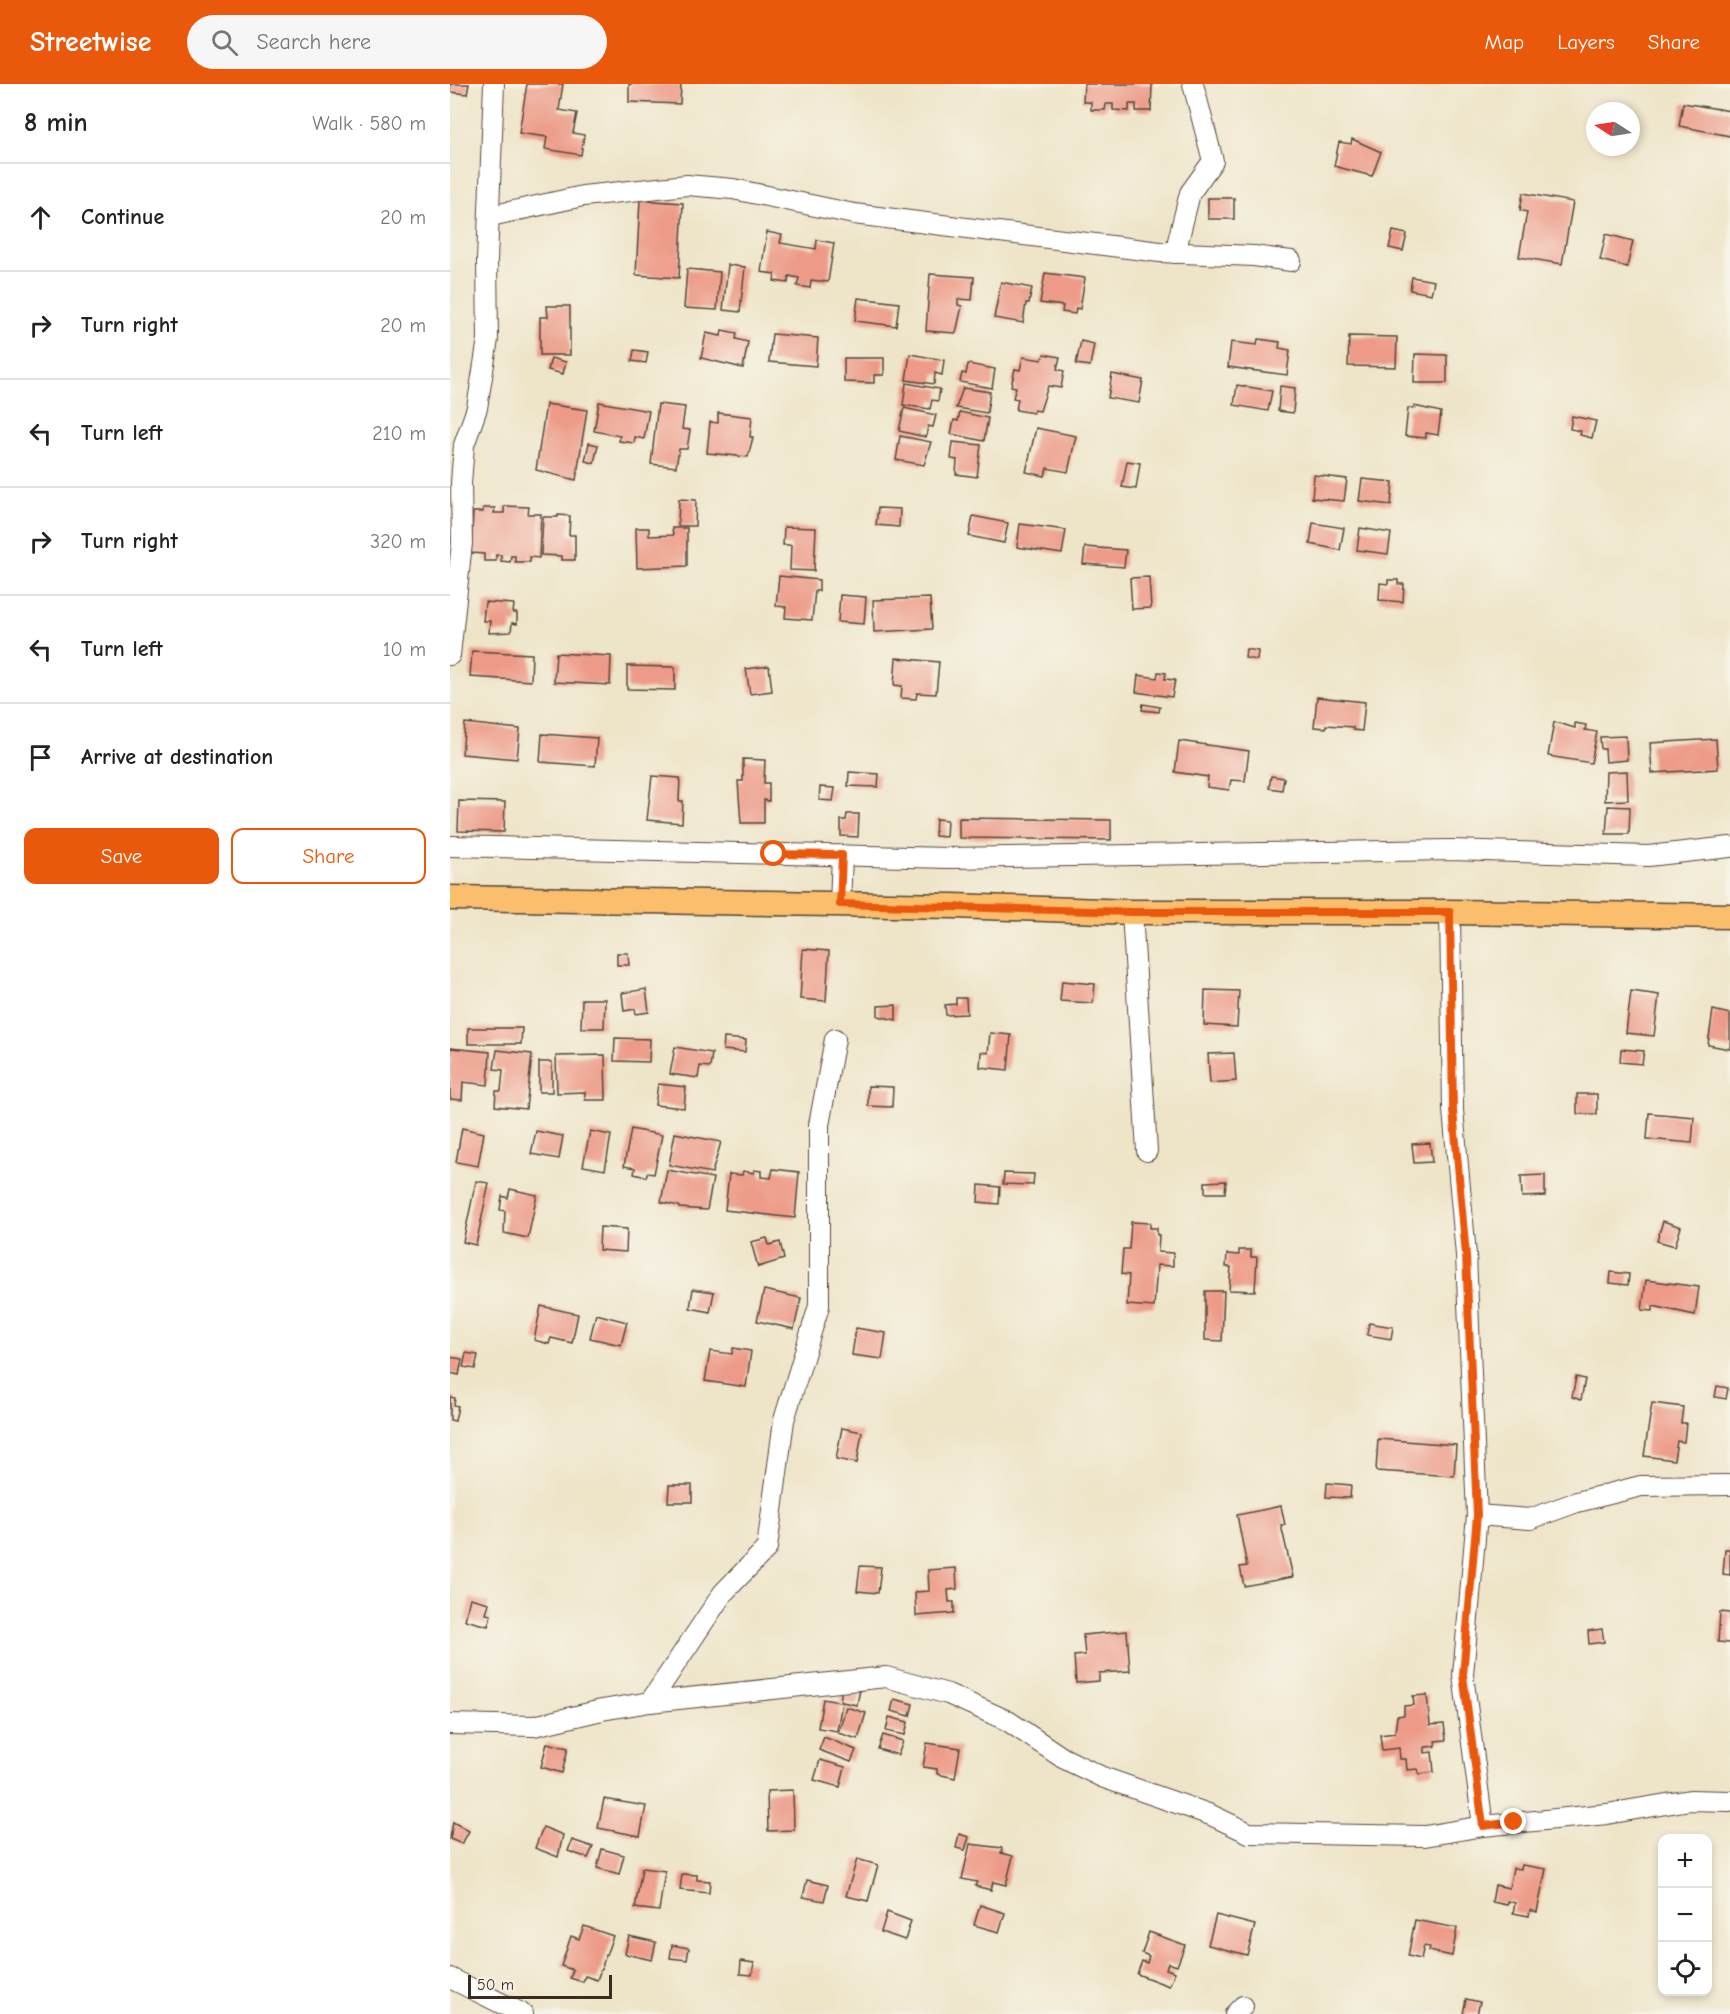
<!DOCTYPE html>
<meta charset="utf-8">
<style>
:root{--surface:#fff;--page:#f6f6f6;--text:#222;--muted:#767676;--line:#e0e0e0;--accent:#ea580c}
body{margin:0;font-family:"Comic Neue",sans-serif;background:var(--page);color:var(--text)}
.controls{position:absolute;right:18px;bottom:18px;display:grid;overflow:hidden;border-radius:12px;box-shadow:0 3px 9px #0003}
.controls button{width:54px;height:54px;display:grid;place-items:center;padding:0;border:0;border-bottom:2px solid var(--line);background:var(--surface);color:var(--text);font:30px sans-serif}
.compass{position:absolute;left:1136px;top:18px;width:54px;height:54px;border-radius:50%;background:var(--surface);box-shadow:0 3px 9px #0003;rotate:282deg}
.scale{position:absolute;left:18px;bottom:15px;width:144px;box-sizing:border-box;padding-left:6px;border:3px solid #3b2a1e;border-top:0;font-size:16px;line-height:21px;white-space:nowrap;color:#3b2a1e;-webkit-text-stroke:4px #f7f3e8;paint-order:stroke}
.stop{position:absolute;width:18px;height:18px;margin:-14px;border:4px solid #ea580c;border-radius:50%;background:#fff}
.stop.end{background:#ea580c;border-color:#fff;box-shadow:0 2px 6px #0008}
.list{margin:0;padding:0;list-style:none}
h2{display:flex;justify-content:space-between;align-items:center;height:78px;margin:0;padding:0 24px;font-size:26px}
h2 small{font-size:20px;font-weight:400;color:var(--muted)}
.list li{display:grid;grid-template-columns:39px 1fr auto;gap:18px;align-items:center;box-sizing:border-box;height:108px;padding:0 24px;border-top:2px solid var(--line)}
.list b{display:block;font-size:22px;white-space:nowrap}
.list em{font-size:20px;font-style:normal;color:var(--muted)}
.actions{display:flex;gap:12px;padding:18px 24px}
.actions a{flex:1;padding:14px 0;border:2px solid var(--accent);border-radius:12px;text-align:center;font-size:21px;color:var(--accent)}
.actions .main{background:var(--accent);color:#fff}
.icon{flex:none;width:33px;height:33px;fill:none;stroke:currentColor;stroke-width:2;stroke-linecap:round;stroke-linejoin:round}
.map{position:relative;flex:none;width:1280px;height:1930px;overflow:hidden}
header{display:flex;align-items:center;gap:36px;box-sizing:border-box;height:84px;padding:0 30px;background:var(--accent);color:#fff}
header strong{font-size:28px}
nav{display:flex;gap:33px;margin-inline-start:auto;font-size:21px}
.search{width:420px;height:54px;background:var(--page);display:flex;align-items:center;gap:15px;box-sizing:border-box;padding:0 21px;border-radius:33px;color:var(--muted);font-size:22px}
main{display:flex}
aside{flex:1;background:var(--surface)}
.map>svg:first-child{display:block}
.building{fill:#ed9b88}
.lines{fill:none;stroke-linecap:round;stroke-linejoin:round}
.minor-casing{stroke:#564638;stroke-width:22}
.major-casing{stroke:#564638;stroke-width:27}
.minor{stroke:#fff;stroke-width:20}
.major{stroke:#fabe6d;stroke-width:24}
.route{stroke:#ea580c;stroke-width:8}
</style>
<header>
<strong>Streetwise</strong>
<div class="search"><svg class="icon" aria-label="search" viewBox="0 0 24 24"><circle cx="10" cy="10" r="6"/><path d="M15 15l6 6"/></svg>Search here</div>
<nav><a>Map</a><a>Layers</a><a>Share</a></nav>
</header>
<main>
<aside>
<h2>8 min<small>Walk · 580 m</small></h2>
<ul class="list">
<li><svg class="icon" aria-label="ahead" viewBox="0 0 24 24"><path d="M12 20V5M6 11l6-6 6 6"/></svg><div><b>Continue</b></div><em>20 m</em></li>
<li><svg class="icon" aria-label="right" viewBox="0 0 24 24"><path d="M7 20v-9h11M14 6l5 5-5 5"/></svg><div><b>Turn right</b></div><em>20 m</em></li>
<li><svg class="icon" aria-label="left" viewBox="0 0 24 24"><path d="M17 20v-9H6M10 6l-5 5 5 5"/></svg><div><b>Turn left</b></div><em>210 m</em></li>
<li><svg class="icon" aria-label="right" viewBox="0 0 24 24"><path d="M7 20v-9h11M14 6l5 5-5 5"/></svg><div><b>Turn right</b></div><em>320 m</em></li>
<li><svg class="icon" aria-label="left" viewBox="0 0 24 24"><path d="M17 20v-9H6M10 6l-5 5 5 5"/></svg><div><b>Turn left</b></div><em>10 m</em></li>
<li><svg class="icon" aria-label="arrive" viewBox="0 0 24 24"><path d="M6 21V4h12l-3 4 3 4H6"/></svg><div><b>Arrive at destination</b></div></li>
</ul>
<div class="actions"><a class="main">Save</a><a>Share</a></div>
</aside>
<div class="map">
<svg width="1280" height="1930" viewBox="0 0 1280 1930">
<rect width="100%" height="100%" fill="#f7f3e8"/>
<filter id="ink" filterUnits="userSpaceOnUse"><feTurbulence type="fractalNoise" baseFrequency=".0167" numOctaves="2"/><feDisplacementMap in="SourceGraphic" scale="12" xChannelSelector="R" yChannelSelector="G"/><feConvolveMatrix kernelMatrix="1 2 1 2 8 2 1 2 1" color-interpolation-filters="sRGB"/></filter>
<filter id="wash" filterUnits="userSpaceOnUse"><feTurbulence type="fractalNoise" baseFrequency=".008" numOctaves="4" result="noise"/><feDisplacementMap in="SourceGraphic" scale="24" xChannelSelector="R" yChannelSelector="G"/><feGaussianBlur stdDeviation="1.35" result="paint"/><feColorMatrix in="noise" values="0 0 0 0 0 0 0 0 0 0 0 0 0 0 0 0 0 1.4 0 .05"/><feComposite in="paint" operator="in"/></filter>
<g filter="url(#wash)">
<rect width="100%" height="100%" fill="#eee5c9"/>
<g id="blocks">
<g class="building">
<polygon points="0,0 19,0 17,10 0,8"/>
<polygon points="77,0 113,0 109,26 127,29 123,49 134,51 131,71 95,65 97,53 69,49"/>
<polygon points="179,0 231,0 230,20 179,18"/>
<polygon points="634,0 702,0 701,27 686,27 686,20 679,20 679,27 663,26 663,20 656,20 655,26 641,26 641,18 633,18"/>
<polygon points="1233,19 1280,27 1280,52 1229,42"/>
<polygon points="902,55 931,68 922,92 884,82 889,58 901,60"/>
<polygon points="1073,109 1123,118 1112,180 1069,173 1077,128 1070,126"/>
<rect x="758" y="114" width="26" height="21"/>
<polygon points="190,116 233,119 229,194 186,191"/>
<polygon points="943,147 957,150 953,167 939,164"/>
<polygon points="317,148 332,151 330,159 366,165 367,156 384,159 378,198 361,196 360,204 347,202 349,194 339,192 338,199 324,197 325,190 311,188"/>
<polygon points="1156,150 1183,157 1177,183 1150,176"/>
<polygon points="278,181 295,183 290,228 273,226"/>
<polygon points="237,185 270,188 267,226 234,224"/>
<polygon points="595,189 635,194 630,225 626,224 625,230 612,228 613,222 590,219"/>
<polygon points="480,190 524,193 522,216 508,215 508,221 512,222 506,249 476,247"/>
<polygon points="962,193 984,197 981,210 960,206"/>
<polygon points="551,198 582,204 579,219 576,219 573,239 544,234"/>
<polygon points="408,214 449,219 446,242 405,237"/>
<polygon points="97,222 120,222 120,271 90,271 90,233 98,233"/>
<polygon points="272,246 287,249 286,255 298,258 293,284 251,274 256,249 271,252"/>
<polygon points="322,250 368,254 366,282 319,278"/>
<polygon points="899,252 947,253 946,283 898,282"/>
<polygon points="808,255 830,258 829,264 840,266 837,291 778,283 781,258 807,261"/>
<polygon points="631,257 644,260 640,282 626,280"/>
<polygon points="184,266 198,268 196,279 182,277"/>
<polygon points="460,270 494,276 492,291 485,289 484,300 456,296"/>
<polygon points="594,270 610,273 607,285 614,287 611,304 598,302 590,327 584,326 583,329 566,326 568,315 563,314 566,303 561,302 565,285 570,286 573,273 592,276"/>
<polygon points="965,270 997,271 997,299 964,299"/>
<polygon points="101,274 116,278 113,290 98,286"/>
<polygon points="394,274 434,274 434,291 424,291 424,299 394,298"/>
<polygon points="518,280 545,285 542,304 510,298 512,289 516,290"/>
<polygon points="662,290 693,296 689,319 658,314"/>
<polygon points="456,299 490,305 488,317 482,316 480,325 453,321"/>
<polygon points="787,301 822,307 818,327 784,321"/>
<polygon points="830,302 845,304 843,329 828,327"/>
<polygon points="513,304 540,308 537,329 506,324"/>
<polygon points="149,318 199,327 194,355 185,353 184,359 169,357 170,352 144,347"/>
<polygon points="96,320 137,326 126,396 86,386"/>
<polygon points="208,320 235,323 232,345 240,346 237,365 229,365 226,383 201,380"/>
<polygon points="964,322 991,328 988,351 976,349 976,354 955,352 958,324 964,324"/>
<polygon points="454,324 486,331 483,343 478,342 476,353 449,347"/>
<polygon points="510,328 538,334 534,357 501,350 504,336 508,337"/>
<polygon points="268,329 302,333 300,353 303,353 298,373 257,369 260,338 268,339"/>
<polygon points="1122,332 1146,337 1142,354 1130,351 1131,347 1120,345"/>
<polygon points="586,344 626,352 618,388 597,384 595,392 576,388"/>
<polygon points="450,352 481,358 474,381 446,376"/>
<polygon points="503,358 531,361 527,393 506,390 507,376 501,375"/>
<polygon points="139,359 148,361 144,379 135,377"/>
<polygon points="677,377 690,379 686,405 672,403"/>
<polygon points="864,391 897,395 894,417 862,414"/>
<polygon points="912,395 943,398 941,421 909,417"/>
<polygon points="229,415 246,416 245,442 228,442"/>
<polygon points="54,422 79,423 78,430 91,430 89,474 80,473 80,478 65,478 65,472 61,472 60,478 51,477 51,471 46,471 46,477 34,477 34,470 21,469 23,428 33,428 33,424 45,424 44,429 54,429"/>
<polygon points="428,424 450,425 449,443 426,441"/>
<polygon points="108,431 120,432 119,451 125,451 125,476 112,476 112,472 91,471 93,433 108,433"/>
<polygon points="523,432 558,439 554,459 519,452"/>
<polygon points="863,439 894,444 890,466 860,460"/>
<polygon points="570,440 616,446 612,470 567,463"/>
<polygon points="334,443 366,444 364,487 340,486 341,461 333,461"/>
<polygon points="186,444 199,444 199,452 223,451 222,444 237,444 237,482 187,484"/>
<polygon points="910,444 941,449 938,470 907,466"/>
<polygon points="635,463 676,466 674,483 633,480"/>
<polygon points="329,492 369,496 369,507 365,507 362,536 335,534 336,523 326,522"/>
<polygon points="699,493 701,524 682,525 680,494"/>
<polygon points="938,496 948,496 948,500 954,500 953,518 929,516 930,499 938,500"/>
<polygon points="390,511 416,513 414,540 388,538"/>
<polygon points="480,514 482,545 424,548 423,516"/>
<polygon points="35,518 64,520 63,529 67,529 67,540 62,539 61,548 39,549 40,537 33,537"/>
<polygon points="796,565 808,567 807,576 795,574"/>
<polygon points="22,567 82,570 81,597 20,593"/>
<polygon points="106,569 161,572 160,601 104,598"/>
<polygon points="446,574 489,578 486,610 467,609 466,615 451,614 452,602 444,601"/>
<polygon points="177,582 225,583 225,606 177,605"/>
<polygon points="319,582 322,607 300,610 296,585"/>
<polygon points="708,588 716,589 715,595 725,596 722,613 686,608 688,591 707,594"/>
<polygon points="867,613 915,618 912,647 903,646 903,643 876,641 876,644 864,643"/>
<polygon points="693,620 710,623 709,628 692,626"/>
<polygon points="1104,638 1125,644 1125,639 1136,641 1135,646 1147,648 1141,679 1098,672"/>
<polygon points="15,639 70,645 67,675 12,670"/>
<polygon points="92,650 147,654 145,682 90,678"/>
<polygon points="1176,652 1177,676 1156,678 1155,665 1151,665 1150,653"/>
<polygon points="1266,655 1268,685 1202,689 1200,659"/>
<polygon points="729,657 799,667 795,697 781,696 779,706 757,703 758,693 725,688"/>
<polygon points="293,675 315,676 314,699 319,699 319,717 314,716 314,739 291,739 288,697 293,697"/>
<polygon points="1177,687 1178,716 1155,717 1156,688"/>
<polygon points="399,688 429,690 428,703 398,702"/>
<polygon points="202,692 230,694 229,717 233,717 232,739 197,736"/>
<polygon points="821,692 834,694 832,706 819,704"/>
<polygon points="370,703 385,704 383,717 369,716"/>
<polygon points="9,717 55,718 54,748 8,747"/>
<polygon points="1158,722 1180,723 1179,750 1156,750"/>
<polygon points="397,730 409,730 408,753 391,752 391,736 396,736"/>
<polygon points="509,734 661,736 661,756 509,754"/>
<polygon points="486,735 497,736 496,753 485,752"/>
<polygon points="353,865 379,867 376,917 350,915"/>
<polygon points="167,869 178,869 179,881 167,881"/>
<polygon points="612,897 645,900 643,919 610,917"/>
<polygon points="196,905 199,928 186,930 185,925 174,927 172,909"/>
<polygon points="755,906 789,907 787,943 754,941"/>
<polygon points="1181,907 1209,911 1204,952 1176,949"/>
<polygon points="506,914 516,914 517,930 496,931 495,921 506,920"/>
<polygon points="132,915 155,915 154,944 131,944"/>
<polygon points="446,921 446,936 428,932 428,922"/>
<polygon points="1263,926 1280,930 1280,965 1258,961"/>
<polygon points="18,944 72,944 71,960 18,960"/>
<polygon points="540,949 561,951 558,986 530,983 531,968 538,969"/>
<polygon points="165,954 200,955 199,978 164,977"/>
<polygon points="274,954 296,956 295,968 273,966"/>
<polygon points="225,963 262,969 260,983 250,982 248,994 220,990"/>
<polygon points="0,964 40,968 38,1001 13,998 12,1016 0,1015"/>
<polygon points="1171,965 1194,967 1192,980 1170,978"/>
<polygon points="47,966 82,970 76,1025 45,1022 46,1007 51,1007 53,986 44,985"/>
<polygon points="784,969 786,997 760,999 758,970"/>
<polygon points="155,971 156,1016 135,1016 135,1008 107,1009 106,972"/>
<rect x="89" y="978" width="13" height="30"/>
<polygon points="208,1000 236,1003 234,1024 205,1021"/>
<polygon points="418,1002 443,1003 442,1023 418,1022"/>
<rect x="1127" y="1010" width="20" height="20"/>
<polygon points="1199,1029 1244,1033 1242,1059 1197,1055"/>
<polygon points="12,1044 34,1049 28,1082 6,1078"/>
<polygon points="181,1045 212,1051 204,1090 197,1089 196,1093 184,1090 185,1084 174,1082"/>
<polygon points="86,1047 113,1052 109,1075 81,1070"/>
<polygon points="140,1047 161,1051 155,1086 133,1082"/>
<polygon points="225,1049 271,1058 262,1089 219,1081"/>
<polygon points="980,1059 982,1078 964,1079 962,1060"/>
<polygon points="323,1085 349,1088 345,1134 275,1126 279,1090 292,1091 293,1087 304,1089 304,1086 311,1087 311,1093 321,1094"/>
<polygon points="217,1086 263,1094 257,1126 229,1124 229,1122 211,1118"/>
<polygon points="554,1089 584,1090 583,1101 553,1100"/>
<polygon points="1095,1091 1095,1112 1072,1113 1071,1092"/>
<polygon points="26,1097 39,1099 26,1161 13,1158"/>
<polygon points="776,1097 775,1109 755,1109 755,1098"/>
<polygon points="529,1101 550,1103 549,1120 528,1118"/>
<polygon points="60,1105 87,1111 78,1154 54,1149 55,1127 50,1126 52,1112 58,1114"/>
<polygon points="1213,1137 1231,1143 1225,1162 1207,1157"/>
<polygon points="681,1138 700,1139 700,1144 707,1144 707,1151 709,1151 708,1168 723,1169 723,1182 707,1181 704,1223 677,1221 679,1191 671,1190 673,1165 679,1165"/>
<polygon points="150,1143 177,1145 176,1168 149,1166"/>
<polygon points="317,1154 319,1161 330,1158 334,1175 308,1183 301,1158"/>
<polygon points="789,1166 801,1166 801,1173 807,1173 805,1207 779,1206 781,1183 776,1183 777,1170 789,1171"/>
<polygon points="1161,1188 1179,1190 1178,1201 1160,1199"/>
<polygon points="1196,1196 1249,1203 1245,1231 1203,1222 1203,1227 1192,1226"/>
<polygon points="243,1205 264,1208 260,1228 240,1224"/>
<polygon points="314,1206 351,1214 344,1245 307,1237"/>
<polygon points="755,1207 774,1207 772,1257 755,1256"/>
<polygon points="91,1222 128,1230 122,1259 101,1254 99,1260 84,1256"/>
<polygon points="146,1230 177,1238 171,1261 140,1254"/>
<polygon points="919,1239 943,1243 941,1255 917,1251"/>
<polygon points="406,1244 436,1249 432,1275 402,1271"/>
<polygon points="283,1264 301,1267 296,1303 255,1297 260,1267 282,1270"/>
<polygon points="16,1269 28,1271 25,1285 13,1283"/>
<polygon points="0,1273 12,1275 9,1291 0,1289"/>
<polygon points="1126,1293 1135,1295 1131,1316 1122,1313"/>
<polygon points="1267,1302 1278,1304 1276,1315 1265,1313"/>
<polygon points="0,1313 5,1314 4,1321 8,1322 5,1337 0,1336"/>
<polygon points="1202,1319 1233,1323 1231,1339 1236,1339 1234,1358 1227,1357 1224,1376 1194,1372"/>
<polygon points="392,1344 412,1348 407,1379 386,1375"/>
<polygon points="928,1355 1006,1361 1004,1392 926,1387"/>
<polygon points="877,1399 901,1401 900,1414 876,1413"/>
<polygon points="219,1401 242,1401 242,1418 218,1418"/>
<polygon points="831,1422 835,1441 831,1441 843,1493 794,1502 790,1483 797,1482 787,1431"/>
<polygon points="1275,1465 1280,1465 1280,1491 1273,1490"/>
<polygon points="410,1482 431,1483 428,1509 407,1507"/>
<polygon points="506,1484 507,1505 498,1506 499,1518 504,1518 504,1529 466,1532 465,1508 479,1507 478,1486"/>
<polygon points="20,1514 39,1519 36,1530 41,1531 38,1542 15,1536"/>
<polygon points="1270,1528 1280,1529 1280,1559 1268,1558"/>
<polygon points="1152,1545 1154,1558 1139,1560 1138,1547"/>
<polygon points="677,1547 680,1587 649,1589 649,1597 626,1599 624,1572 635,1571 633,1551"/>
<polygon points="392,1602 410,1605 407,1621 392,1618 387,1647 368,1644 373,1615 390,1618"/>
<polygon points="977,1611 980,1641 994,1640 996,1656 985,1657 986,1662 975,1663 975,1669 982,1668 984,1688 969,1690 968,1685 957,1686 956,1675 950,1675 949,1664 932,1666 930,1651 945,1649 947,1632 954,1631 954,1622 964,1621 963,1612"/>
<polygon points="444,1615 463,1620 460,1632 441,1627"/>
<polygon points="396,1623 416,1629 408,1655 388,1649"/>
<polygon points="439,1633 458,1638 455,1651 436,1647"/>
<polygon points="433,1651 453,1657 448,1671 428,1665"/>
<polygon points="374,1653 406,1666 401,1678 369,1666"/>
<polygon points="97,1659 118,1664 112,1689 91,1683"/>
<polygon points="477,1659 510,1664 505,1694 487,1690 487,1685 473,1683"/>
<polygon points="370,1676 395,1683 390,1703 364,1696"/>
<polygon points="343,1706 344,1746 318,1747 317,1707"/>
<polygon points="154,1715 196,1722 190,1752 148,1744"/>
<polygon points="3,1738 19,1747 12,1760 0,1755"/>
<polygon points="93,1743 113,1751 108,1773 85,1764"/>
<polygon points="509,1750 519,1753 515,1766 506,1764"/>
<polygon points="122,1756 143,1763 138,1774 118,1767"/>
<polygon points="520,1760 552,1764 551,1769 563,1772 556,1801 543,1798 541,1806 525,1802 527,1798 512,1795"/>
<polygon points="152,1765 174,1771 169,1790 147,1784"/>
<polygon points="407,1775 428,1781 418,1817 396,1812"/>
<polygon points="1072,1781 1096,1785 1087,1828 1080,1826 1079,1832 1063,1829 1065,1819 1058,1817 1057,1821 1042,1818 1045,1801 1059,1804 1063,1784 1071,1785"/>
<polygon points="192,1784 215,1787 209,1827 185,1824"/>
<polygon points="232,1790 247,1791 247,1796 260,1797 259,1809 230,1806"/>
<polygon points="357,1796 378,1801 374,1817 353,1813"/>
<polygon points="530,1821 555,1829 549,1848 524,1841"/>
<polygon points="437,1828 461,1837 455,1856 431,1848"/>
<polygon points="766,1831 805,1841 797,1871 758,1861"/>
<polygon points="965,1836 1007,1844 1002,1872 979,1867 980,1863 974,1862 971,1875 958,1872"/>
<polygon points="134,1842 163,1852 147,1896 135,1892 133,1898 120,1894 123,1886 111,1882 121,1852 129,1855"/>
<polygon points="699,1848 735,1861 727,1882 718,1879 716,1885 725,1888 719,1902 687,1890 692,1877 697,1879 699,1872 692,1869"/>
<polygon points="179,1852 206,1858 202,1876 175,1870"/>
<polygon points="222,1861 239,1864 237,1876 220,1874"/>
<polygon points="291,1877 304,1879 302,1891 290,1890"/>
<polygon points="1016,1915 1030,1918 1027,1930 1013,1930"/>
</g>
</g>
</g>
<g filter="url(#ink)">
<use href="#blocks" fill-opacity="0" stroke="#564638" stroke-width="1.5"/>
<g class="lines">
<g class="minor-casing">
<g id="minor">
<polyline points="40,132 133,112 237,101 283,105 404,130 710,168 804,172 841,177"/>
<polyline points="725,169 740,109 763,77 743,0"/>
<polyline points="0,571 12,459 11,399 14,361 27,324 38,255 37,176 44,0"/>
<polyline points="0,762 499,774 1001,766 1198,772 1280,763"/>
<polyline points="390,821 392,771"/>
<polyline points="682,828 697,1067"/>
<polyline points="1027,1431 1080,1435 1127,1418 1191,1402 1280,1401"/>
<polyline points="200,1618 273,1509 317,1464 334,1336 369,1222 369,1041 385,955"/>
<polyline points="0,1640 84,1642 152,1626 200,1618 436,1593 498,1610 558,1637 613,1674 652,1693 761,1731 799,1749 975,1752 1033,1742 1013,1591 1027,1431 1016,1171 1003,1026 1000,828"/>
<polyline points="1033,1742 1157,1730 1240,1716 1280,1717"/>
<polyline points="0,1894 73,1930"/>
<polyline points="785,1930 793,1922"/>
</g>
</g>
<g class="major-casing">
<polyline id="major" points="0,814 504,822 682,828 1000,828 1280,832"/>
</g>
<use href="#minor" class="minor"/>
<use href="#major" class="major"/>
</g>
</g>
<g class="lines" filter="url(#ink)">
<polyline class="route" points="324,770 392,771 390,820 682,828 1000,828 1003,1026 1016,1171 1027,1431 1013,1591 1033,1742 1064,1738"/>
</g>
</svg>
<div class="controls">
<button>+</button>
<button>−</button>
<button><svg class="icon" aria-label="locate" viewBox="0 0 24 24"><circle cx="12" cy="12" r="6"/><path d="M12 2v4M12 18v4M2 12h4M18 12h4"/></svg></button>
</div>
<svg class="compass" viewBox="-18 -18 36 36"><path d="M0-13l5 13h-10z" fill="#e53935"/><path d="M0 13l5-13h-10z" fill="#767676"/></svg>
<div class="scale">50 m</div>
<div class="stop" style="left:324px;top:770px"></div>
<div class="stop end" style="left:1064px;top:1738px"></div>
</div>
</main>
